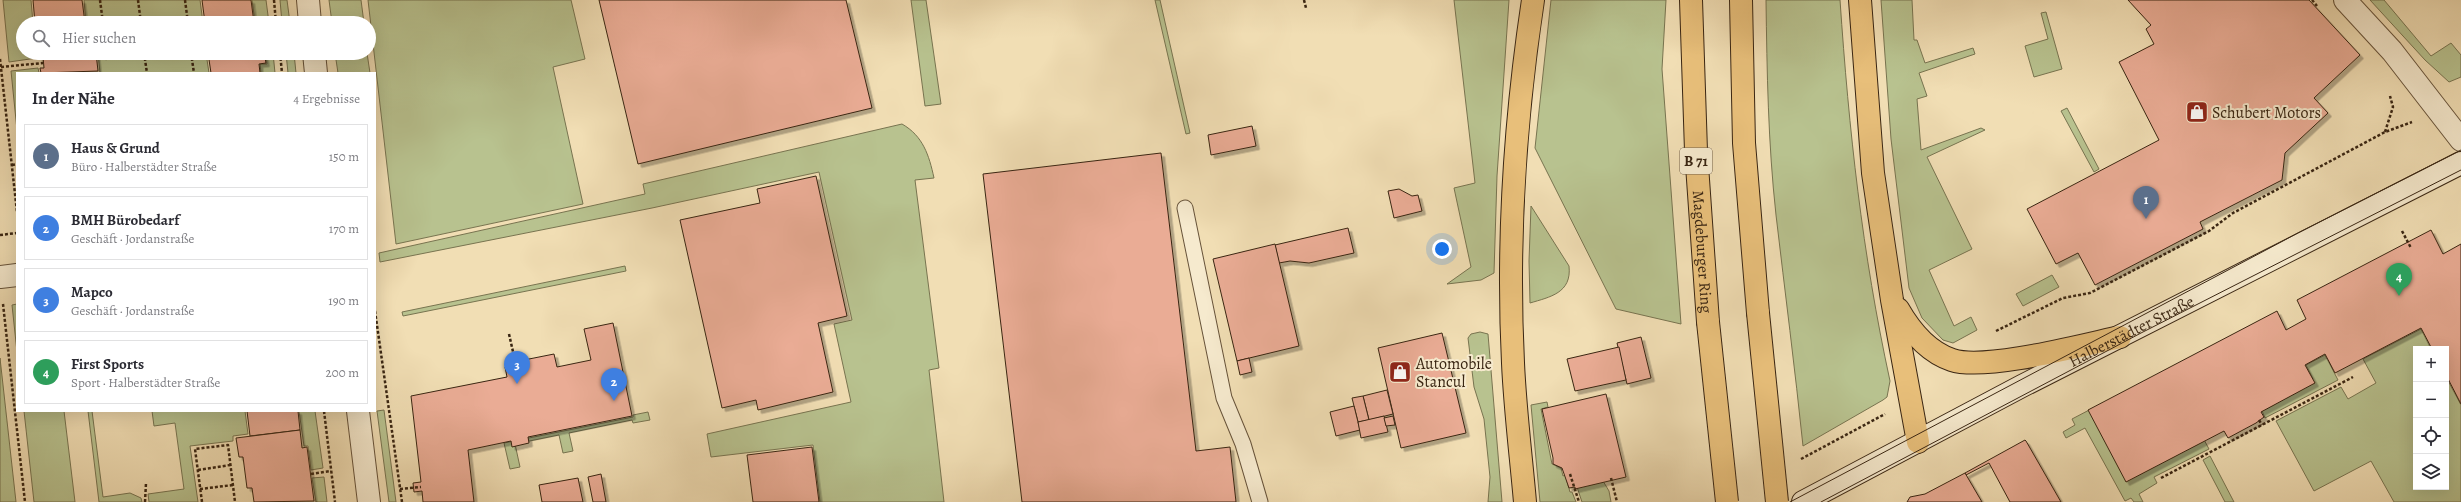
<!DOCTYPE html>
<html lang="de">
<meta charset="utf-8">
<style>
:root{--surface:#fff;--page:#f7f7f7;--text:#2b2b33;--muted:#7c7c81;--line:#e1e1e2;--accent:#d93025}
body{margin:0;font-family:Alegreya,serif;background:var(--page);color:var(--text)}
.controls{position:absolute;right:12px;bottom:12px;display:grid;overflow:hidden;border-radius:0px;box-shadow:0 4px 16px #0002}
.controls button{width:36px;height:36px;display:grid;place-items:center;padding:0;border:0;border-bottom:1px solid var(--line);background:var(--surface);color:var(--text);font:20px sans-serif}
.you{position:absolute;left:1442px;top:249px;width:14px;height:14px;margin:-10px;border:3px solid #fff;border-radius:50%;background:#1a73e8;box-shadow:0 0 0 6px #1a73e833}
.badge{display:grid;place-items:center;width:26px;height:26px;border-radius:50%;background:var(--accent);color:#fff;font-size:13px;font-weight:700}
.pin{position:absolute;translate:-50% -33px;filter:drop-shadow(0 1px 2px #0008)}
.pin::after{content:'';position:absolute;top:21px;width:14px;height:12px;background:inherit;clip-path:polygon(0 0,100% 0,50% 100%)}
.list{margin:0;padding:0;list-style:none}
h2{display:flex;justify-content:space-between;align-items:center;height:52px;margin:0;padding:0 16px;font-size:17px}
h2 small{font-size:13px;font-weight:400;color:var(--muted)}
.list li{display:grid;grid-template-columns:26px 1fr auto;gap:12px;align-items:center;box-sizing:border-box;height:64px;margin:0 8px 8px;padding:0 8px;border:1px solid var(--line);border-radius:0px}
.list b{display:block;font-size:15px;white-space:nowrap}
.list p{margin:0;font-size:13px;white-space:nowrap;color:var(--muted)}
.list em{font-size:13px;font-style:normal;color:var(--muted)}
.icon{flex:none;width:22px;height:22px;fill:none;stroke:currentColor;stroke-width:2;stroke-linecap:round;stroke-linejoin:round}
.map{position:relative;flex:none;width:2461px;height:502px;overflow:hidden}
.search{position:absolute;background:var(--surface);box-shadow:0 4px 16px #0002;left:16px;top:16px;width:360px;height:44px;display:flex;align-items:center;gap:10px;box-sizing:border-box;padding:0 14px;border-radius:22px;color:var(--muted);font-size:15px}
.panel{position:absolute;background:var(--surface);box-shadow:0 4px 16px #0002;left:16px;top:72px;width:360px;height:340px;border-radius:0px}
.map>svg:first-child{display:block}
.green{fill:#b8c28f;stroke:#787450}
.building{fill:#eaac95;stroke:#392512;filter:url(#shadow)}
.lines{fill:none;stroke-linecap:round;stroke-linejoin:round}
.service-casing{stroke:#67533a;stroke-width:17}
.minor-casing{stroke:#67533a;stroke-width:24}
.tertiary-casing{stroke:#67533a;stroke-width:24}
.secondary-casing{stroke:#392512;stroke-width:24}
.trunk-casing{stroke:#392512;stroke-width:24}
.path{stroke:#392512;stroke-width:2.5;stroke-dasharray:3 2;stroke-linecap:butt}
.service{stroke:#f6eace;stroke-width:15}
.minor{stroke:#f6eace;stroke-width:22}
.tertiary{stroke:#f6eace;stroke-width:22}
.secondary{stroke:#f6eace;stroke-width:22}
.trunk{stroke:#e8bf7a;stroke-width:22}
.tram{stroke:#392512;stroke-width:1}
.trunk-bridge-casing{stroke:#392512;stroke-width:24;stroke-linecap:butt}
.trunk-bridge{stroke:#e8bf7a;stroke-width:22}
.labels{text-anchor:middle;stroke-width:4;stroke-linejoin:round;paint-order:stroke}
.shield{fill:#f6eace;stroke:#72604a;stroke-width:1}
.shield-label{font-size:15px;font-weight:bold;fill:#392512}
.poi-label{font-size:16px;fill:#392512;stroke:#f6eace;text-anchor:start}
.street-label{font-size:16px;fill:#392512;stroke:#f6eace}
</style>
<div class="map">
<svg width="2461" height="502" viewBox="0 0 2461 502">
<defs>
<filter id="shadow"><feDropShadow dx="3.5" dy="3.5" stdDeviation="0" flood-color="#0004"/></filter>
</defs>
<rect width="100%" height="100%" fill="#f1deb4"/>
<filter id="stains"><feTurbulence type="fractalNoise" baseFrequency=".005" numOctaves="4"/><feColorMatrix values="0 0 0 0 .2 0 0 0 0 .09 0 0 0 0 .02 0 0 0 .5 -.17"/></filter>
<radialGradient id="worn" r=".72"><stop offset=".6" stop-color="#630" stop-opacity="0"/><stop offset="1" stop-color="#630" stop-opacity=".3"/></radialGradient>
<g class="green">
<polygon points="3,0 31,0 33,23 23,23 23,53 37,53 37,58 9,62"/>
<polygon points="84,0 200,0 203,23 86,23"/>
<polygon points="252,0 266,0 269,23 262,23 262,21 255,22"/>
<polygon points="280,0 287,0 290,23 282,23"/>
<polygon points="329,0 361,0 364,23 332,23"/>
<polygon points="368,0 571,0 585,59 553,67 583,204 396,244"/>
<polygon points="911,0 926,0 941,104 925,106"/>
<polygon points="1155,0 1160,0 1190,133 1186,134"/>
<polygon points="1454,0 1509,0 1497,176 1494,273 1481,280 1447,284 1471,267 1454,188 1475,183"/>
<polygon points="1551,0 1666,0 1662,69 1681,324 1616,309 1535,148"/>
<path d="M1766,0h74c9,131 22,252 50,381l-3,16 -4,3 -80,46c-8,-77 -18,-154 -27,-231 -8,-72 -9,-144 -10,-215z"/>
<polygon points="1881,0 1912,0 1914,40 1917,40 1925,63 1973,48 1975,54 1919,73 1927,96 1917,99 1921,150 1981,128 1985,130 1927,157 1972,249 1929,270 1954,326 1971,317 1977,330 1953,343 1943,340 1922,318 1909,288 1891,139"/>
<polygon points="2370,0 2384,0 2431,56 2451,43 2461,55 2461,77 2449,82 2425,60"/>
<polygon points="2046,12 2062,69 2034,77 2025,46 2048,39 2041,13"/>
<polygon points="98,53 206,53 209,73 100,73"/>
<polygon points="266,53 273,53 275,73 261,73 260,64 267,64"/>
<polygon points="286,53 294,53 296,73 288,73"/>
<polygon points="335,53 367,53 370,73 338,73"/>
<polygon points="38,68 39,73 17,73 17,130 11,71"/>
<polygon points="2067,108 2099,169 2094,172 2061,111"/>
<path d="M902,124c21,12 27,31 32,54l-19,2 24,188 -10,2 15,132h-124l-7,-57 -102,12 -4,-23 144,-32 -17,-78 18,-4 -33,-148 -167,36 -272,54 -1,-9 266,-59 -2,-10z"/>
<path d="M1531,206l38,60c3,27 -19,31 -39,37l-1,-42z"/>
<polygon points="625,266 626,271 403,316 402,312"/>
<polygon points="2052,275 2059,287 2023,306 2016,294"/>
<polygon points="17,304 17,352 12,305"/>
<polygon points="2421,329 2431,349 2416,349 2416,487 2446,487 2446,377 2461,405 2461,502 2394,502 2371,461 2314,491 2276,421 2341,387 2348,399 2376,383 2363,359"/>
<polygon points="1480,332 1488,334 1502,502 1488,502 1490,477 1484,419 1474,387 1468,338 1471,334"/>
<polygon points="2325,355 2338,380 2265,418 2260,406 2313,379 2306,365"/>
<polygon points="0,358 16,502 0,502"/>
<polygon points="1547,402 1548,407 1541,409 1552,464 1561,468 1563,476 1565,475 1570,492 1572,492 1576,502 1540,502 1531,405"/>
<polygon points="2093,408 2202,436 2209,449 2154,477 2157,483 2139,494 2143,502 2134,502 2131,498 2125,501 2085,428 2066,438 2063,432 2075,425 2072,419"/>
<polygon points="384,410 396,502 389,502 377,411"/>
<polygon points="24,411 64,411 75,502 34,502"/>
<polygon points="88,411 92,411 103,497 130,493 141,498 142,502 99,502"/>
<polygon points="152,411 245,411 248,434 233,436 233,441 190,446 198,502 149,502 148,494 184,489 175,423 154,426"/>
<polygon points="299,411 315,411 323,468 311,470 308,446 304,446"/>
<polygon points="648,412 650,420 633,423 632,420 569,433 573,451 563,453 559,435 515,444 520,467 510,469 504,443 633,417 633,415"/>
<polygon points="2210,456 2234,502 2225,502 2203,460"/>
<polygon points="324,477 327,502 316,502 312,478"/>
<polygon points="1603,481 1609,491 1611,502 1582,502 1577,487"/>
</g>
<g class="building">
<polygon points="33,0 82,0 85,23 35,23"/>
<polygon points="202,0 251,0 254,23 261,23 205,23"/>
<polygon points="599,0 846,0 872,108 638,164"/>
<polygon points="2128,0 2309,0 2360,55 2314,98 2328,113 2285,153 2282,180 2200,222 2203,229 2095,285 2078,253 2056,264 2027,209 2159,140 2119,62 2154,44 2146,29 2151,25"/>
<polygon points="39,53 96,53 98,71 41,73 40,68 44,68 43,57 39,58"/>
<polygon points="208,53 264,53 266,63 259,64 260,73 211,73"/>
<polygon points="1252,126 1256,146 1211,155 1208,135"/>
<polygon points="1161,153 1196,451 1230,447 1236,502 1022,502 983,174"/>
<polygon points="816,176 847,316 818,323 833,392 758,410 756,400 722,408 680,220 760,203 757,189"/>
<polygon points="1399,189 1412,196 1418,195 1422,211 1394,218 1388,191"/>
<polygon points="1348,228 1354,253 1309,263 1290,261 1279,263 1275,245"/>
<polygon points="2431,230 2443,254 2461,244 2461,404 2446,375 2446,349 2432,349 2421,328 2335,373 2325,354 2305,365 2315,383 2261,412 2264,417 2256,423 2228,438 2224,431 2126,482 2088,410 2277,311 2286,330 2306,319 2297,300"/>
<polygon points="1275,244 1299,346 1237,361 1213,259"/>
<polygon points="613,323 632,416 528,437 529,443 512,447 511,441 468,450 474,502 423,502 422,491 414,492 413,483 421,482 411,396 507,377 505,367 525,363 524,360 554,354 557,367 591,360 584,329"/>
<polygon points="1442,333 1466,433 1401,448 1378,348"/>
<polygon points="1641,337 1651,378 1627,384 1617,343"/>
<polygon points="1619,347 1626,380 1575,391 1567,359"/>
<polygon points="1249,358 1252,372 1240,375 1237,361"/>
<polygon points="1387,390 1393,414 1369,420 1363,396"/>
<polygon points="1606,394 1626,477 1575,489 1575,487 1569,488 1562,468 1553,464 1553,458 1542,409"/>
<polygon points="1363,396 1369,420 1358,422 1352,398"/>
<polygon points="1354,406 1360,430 1336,436 1330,412"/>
<polygon points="247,411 298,411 300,430 250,436"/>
<polygon points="1384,416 1388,432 1361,438 1358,422"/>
<polygon points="1393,416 1395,425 1386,426 1384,418"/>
<polygon points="300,430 302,448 307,447 314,501 254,502 252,488 247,488 243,457 239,457 236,438"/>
<polygon points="2025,440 2026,441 2061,502 2010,502 1989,463 1966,475 1965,473"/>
<polygon points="812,447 819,502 753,502 747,455"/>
<polygon points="1965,473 1982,502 1907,502 1910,497 1925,494"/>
<polygon points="601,474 606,502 593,502 588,477"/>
<polygon points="578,478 583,502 542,502 539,485"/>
</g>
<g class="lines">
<g class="service-casing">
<polyline id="service" points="1185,208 1224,398 1243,444 1260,502"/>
</g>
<g class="minor-casing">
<g id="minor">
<polyline points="308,0 310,23"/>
<polyline points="314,53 316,73"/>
<polyline points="0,277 17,275"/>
<polyline points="358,411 369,502"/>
</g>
</g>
<g class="tertiary-casing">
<polyline id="tertiary" points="2345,0 2392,51 2461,140"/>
</g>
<g class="secondary-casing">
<g id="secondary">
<path id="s1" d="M1803,502l219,-116 439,-223"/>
</g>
</g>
<g class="trunk-casing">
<g id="trunk">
<path id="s2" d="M1691,0l5,151 12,171"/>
<polyline points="1741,0 1744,143 1758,313"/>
<polyline points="1860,0 1873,173 1892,300 1918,442"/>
<path d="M1898,309c12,21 30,43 54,51 33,11 131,-15 168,-23"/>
<path d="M1525,502c-4,-46 -10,-93 -12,-139 -6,-120 2,-244 20,-363"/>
</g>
</g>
<g class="path">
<polyline points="100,0 103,23"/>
<polyline points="138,0 141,23"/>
<polyline points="185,0 188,23"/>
<polyline points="274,0 276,23"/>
<polyline points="1304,0 1306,8"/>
<polyline points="2312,0 2317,6"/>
<polyline points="106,53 107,60"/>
<polyline points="144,53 147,73"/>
<polyline points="191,53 194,73"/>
<polyline points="280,53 282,73"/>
<polyline points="0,59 17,212"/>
<polyline points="1,67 43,63"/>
<polyline points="2385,132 2393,107 2390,96"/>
<polyline points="12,165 17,164"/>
<polyline points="2402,231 2411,248"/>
<polyline points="0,235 17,233"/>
<polyline points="3,304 25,502"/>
<polyline points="375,311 402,502"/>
<polyline points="1996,331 2063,298 2090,293 2209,231 2233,213 2385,132 2412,122"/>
<polyline points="509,334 516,365"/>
<polyline points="324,411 335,502"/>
<polyline points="2259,420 2262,425"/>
<polyline points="1801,459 1885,414"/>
<polyline points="198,470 230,465"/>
<polyline points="311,474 331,471"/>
<polyline points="1570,474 1579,502"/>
<polyline points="1611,478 1617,502"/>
<polyline points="2161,478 2353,377"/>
<polyline points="200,489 233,485"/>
<polyline points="400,489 421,487"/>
<polyline points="145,502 146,483"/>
<polyline points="202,502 195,449 228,445 235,502"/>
</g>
<use href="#service" class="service"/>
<use href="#minor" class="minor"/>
<use href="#tertiary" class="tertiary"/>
<use href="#secondary" class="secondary"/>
<use href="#trunk" class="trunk"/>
<g class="tram">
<polyline points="1790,502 2298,233 2461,150"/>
<polyline points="1821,502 2141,333 2461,170"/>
</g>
<g class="trunk-bridge-casing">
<g id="trunk-bridge">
<polyline points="1758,313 1777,502"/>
<polyline points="1708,322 1727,502"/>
</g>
</g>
<use href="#trunk-bridge" class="trunk-bridge"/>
</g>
<defs>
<g id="shop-square" transform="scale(1.15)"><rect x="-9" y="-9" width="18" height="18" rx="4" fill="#8f2418" stroke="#f6eace"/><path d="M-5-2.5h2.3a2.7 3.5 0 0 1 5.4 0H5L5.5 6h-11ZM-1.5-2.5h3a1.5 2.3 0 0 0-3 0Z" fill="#fff"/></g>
</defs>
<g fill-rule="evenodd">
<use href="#shop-square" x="2197" y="112"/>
<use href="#shop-square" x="1400" y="372"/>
</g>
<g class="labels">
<rect class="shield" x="1680" y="148" width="32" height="26" rx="3"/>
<g class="shield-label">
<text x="1696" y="166">B 71</text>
</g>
<g class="poi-label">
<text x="2212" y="118">Schubert Motors</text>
<text x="1416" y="369">Automobile<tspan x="1416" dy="18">Stancul</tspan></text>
</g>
<g class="street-label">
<text dy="6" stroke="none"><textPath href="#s2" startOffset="252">Magdeburger Ring</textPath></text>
<text dy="6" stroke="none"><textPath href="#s1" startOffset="370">Halberstädter Straße</textPath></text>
</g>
</g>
<rect width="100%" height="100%" filter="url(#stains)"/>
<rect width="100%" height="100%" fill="url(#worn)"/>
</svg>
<div class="controls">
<button>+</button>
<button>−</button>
<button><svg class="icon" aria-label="locate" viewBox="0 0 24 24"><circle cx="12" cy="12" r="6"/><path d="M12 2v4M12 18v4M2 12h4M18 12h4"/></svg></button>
<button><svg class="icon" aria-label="layers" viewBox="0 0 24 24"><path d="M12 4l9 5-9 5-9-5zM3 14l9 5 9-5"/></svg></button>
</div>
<div class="you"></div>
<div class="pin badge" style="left:2146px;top:219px;background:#5c6f8a">1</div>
<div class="pin badge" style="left:614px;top:401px;background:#3f7fe0">2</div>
<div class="pin badge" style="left:517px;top:384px;background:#3f7fe0">3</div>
<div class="pin badge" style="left:2399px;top:296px;background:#2e9e5b">4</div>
<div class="search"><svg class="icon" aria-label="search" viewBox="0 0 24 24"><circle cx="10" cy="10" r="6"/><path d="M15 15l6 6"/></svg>Hier suchen</div>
<section class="panel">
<h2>In der Nähe<small>4 Ergebnisse</small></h2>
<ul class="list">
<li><span class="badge" style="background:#5c6f8a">1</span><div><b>Haus &amp; Grund</b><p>Büro · Halberstädter Straße</p></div><em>150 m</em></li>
<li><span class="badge" style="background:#3f7fe0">2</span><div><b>BMH Bürobedarf</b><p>Geschäft · Jordanstraße</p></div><em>170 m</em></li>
<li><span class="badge" style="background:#3f7fe0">3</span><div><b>Mapco</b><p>Geschäft · Jordanstraße</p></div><em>190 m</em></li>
<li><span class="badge" style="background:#2e9e5b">4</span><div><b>First Sports</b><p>Sport · Halberstädter Straße</p></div><em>200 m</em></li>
</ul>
</section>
</div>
